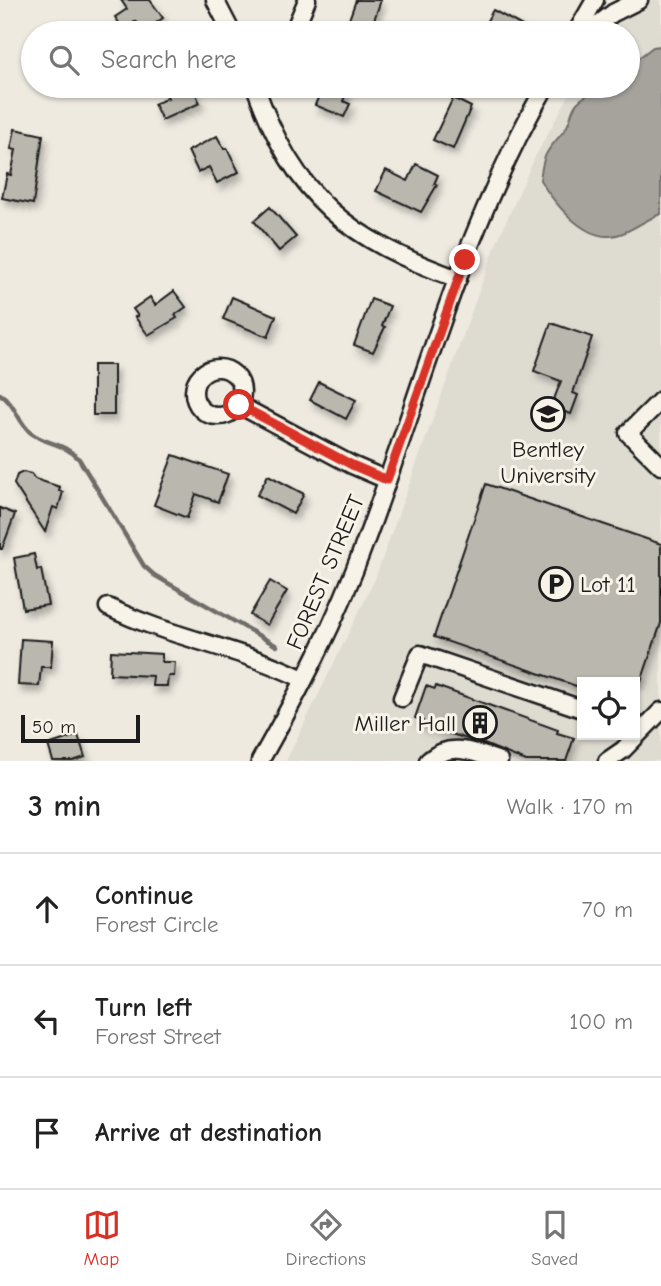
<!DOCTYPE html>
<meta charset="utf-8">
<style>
:root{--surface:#fff;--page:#f2f2f2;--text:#222;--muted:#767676;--line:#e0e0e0;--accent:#d93025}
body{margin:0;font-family:"Comic Neue",sans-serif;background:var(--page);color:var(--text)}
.controls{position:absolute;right:21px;bottom:21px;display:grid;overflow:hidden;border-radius:0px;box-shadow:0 2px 5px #0004}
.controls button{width:63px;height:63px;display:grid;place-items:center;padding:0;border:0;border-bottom:2px solid var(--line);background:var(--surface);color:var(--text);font:35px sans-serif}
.scale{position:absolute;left:21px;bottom:18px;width:119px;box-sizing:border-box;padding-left:7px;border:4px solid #1c1c1c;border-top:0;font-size:19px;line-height:24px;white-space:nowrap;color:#1c1c1c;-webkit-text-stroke:5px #f7f3e8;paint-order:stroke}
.stop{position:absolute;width:21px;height:21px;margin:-16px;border:5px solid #d93025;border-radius:50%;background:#fff}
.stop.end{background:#d93025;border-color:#fff;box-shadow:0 2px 7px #0008}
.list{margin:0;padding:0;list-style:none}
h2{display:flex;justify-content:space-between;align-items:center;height:91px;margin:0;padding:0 28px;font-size:30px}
h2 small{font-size:23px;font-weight:400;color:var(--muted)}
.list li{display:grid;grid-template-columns:46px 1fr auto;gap:21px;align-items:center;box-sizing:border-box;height:112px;padding:0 28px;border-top:2px solid var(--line)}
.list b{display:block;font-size:26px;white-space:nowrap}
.list p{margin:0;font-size:23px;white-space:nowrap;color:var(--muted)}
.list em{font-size:23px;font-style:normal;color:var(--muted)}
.icon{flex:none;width:38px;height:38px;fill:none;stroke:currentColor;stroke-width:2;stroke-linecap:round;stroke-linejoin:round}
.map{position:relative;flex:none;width:661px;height:761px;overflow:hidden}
.search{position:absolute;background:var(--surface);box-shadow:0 2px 5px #0004;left:21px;right:21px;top:21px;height:77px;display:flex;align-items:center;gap:18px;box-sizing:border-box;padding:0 24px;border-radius:38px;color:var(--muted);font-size:26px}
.sheet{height:427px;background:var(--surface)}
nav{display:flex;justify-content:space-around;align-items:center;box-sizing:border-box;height:98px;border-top:2px solid var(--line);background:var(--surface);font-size:19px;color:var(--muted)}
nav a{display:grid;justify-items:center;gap:4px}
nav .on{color:var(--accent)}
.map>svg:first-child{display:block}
.built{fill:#dedbd1;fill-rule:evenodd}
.water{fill:#a6a39d;stroke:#6f6d69;stroke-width:2}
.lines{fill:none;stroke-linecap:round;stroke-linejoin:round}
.stream{stroke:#6f6d69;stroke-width:4.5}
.building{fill:#bab7af;stroke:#1c1c1c;stroke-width:2;filter:url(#shadow)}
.minor-casing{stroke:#1c1c1c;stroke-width:21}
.minor{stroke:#f7f3e8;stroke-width:16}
.route{stroke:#d93025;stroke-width:9}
.labels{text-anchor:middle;stroke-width:6;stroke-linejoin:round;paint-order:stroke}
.poi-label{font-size:23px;fill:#1c1c1c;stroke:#f7f3e8}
.street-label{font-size:23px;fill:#1c1c1c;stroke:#f7f3e8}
</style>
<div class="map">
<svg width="661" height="761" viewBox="0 0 661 761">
<defs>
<filter id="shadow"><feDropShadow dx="3.5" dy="6" stdDeviation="3.5" flood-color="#0004"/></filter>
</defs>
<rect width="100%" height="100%" fill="#eeeae0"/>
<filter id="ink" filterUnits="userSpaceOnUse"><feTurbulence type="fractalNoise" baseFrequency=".0143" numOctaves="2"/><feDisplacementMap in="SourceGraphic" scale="14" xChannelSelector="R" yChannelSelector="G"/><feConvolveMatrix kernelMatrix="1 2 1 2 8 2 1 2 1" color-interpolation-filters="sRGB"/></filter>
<g filter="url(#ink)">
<path class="built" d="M623,0h38v761h-375l89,-182 121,-335 40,-89 38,-69h54v-53h-24zM582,682h53v53h-53z"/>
<path class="water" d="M661,46v168c-16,5 -33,21 -51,22 -29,2 -57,-35 -70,-56 4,-32 9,-29 26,-52 5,-8 5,-18 11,-25 12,-13 34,-17 51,-17v-20l25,-19z"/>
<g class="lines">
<path class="stream" d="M0,394c14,8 18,28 31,39 16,12 32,9 48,26l65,107 10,9 123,71"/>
</g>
<g class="building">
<polygon points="121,0 150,0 163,18 143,32 136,21 124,30 115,17 127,9"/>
<polygon points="356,0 381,0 373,23 396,33 360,33 346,28"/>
<polygon points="493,10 535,33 480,33"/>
<polygon points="162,86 192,86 200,103 162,120 154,104 168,98"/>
<polygon points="323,86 349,86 343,101 350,104 344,117 315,105"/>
<polygon points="453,98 471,107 453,149 433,140"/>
<polygon points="15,129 43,135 33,204 2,198 7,174 11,175 16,150 11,149"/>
<polygon points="217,136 224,149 227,148 239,172 217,183 209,167 198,172 188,151"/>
<polygon points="416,164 438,175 434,184 437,185 421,212 376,191 386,170 408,181"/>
<polygon points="270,207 296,237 279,251 254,221"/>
<polygon points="174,291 186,307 175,315 177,318 148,335 135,317 138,316 133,309 150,297 155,305"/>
<polygon points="232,297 276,316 268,337 223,319"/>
<polygon points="371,299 390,306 382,326 385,327 373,352 354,345"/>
<polygon points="551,323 592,337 573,393 578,395 571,414 551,407 561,381 534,371"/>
<rect x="93" y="365" width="21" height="50"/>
<polygon points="319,382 356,400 346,419 310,400"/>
<polygon points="173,455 228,474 218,502 196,494 187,518 154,505"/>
<polygon points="23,472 31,474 35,479 60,487 59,491 63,492 58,509 53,507 45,532 14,484 17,475"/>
<polygon points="268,475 304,494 293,514 257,495"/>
<polygon points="486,484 661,544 661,623 641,682 582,682 582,688 434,637"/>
<polygon points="0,508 15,514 2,549 0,549"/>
<polygon points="34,554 37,570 41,569 48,605 23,609 14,558"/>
<polygon points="270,581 287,591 267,625 250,615"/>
<polygon points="21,639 53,641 51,667 41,667 39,686 18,685"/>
<polygon points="111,651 162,654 162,662 175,662 174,676 168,676 167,686 152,686 153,676 110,674"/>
<polygon points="426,686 435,689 436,686 558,730 557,733 574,738 566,761 526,761 484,744 422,725 423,721 415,718"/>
<polygon points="78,735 85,757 73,761 53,761 48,745"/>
</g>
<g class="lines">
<g class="minor-casing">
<g id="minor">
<polyline points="215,0 232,33"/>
<polyline points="293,33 307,0"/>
<polyline points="576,33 595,0"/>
<polyline points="587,33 613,13 639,0"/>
<path d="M255,86c40,113 93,153 203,193"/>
<circle cx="218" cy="392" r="24"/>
<polyline points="661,400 628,433 661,466"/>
<polyline points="239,405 352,465 387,480"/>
<path d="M108,607c63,31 133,41 195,72"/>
<polyline points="402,698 420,654 582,709"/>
<path d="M260,761c39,-69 77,-141 104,-216 58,-153 98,-316 182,-459"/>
<path d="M428,761c22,-20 47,-9 71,0"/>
<polyline points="607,761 623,750 661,711"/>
</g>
</g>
<use href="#minor" class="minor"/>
</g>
</g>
<g class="lines" filter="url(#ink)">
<polyline class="route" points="239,405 352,465 387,480 465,260"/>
</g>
<defs>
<g id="university-ring" transform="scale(1.75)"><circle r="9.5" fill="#f7f3e8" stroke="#1c1c1c" stroke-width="1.5"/><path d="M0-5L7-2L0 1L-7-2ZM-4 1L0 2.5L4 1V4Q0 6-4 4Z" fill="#1c1c1c"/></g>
<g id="parking-ring" transform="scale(1.75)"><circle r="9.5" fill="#f7f3e8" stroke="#1c1c1c" stroke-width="1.5"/><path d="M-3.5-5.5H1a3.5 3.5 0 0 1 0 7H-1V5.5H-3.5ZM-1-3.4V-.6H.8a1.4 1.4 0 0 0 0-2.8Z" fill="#1c1c1c"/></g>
<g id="building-ring" transform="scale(1.75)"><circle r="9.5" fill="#f7f3e8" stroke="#1c1c1c" stroke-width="1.5"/><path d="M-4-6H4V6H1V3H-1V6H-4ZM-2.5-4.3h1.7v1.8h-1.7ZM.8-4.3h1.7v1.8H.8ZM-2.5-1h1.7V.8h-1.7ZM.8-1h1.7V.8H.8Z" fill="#1c1c1c"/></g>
</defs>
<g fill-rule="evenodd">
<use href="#university-ring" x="548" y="414"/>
<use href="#parking-ring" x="556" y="584"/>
<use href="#building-ring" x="480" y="723"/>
</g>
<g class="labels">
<g class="poi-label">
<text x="548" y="457">Bentley<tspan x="548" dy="26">University</tspan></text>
<text x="580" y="592" text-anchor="start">Lot 11</text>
<text x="456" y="731" text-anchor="end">Miller Hall</text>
</g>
<g class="street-label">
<text transform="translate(325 572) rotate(-67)" y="8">FOREST STREET</text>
</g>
</g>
</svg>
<div class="controls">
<button><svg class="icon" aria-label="locate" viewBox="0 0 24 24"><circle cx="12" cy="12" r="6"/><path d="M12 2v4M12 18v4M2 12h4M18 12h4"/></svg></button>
</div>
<div class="scale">50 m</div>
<div class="stop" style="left:239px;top:405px"></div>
<div class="stop end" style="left:465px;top:260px"></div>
<div class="search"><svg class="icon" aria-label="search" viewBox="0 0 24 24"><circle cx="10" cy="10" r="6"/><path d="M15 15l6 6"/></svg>Search here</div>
</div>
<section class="sheet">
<h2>3 min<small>Walk · 170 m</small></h2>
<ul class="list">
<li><svg class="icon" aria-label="ahead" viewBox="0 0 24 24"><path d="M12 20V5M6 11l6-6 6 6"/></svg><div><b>Continue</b><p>Forest Circle</p></div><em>70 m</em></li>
<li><svg class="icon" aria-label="left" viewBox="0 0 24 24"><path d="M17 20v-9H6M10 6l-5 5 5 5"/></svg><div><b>Turn left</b><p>Forest Street</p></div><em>100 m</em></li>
<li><svg class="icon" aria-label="arrive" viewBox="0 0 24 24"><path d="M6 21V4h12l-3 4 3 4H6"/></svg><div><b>Arrive at destination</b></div></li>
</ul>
</section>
<nav>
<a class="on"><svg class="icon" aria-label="map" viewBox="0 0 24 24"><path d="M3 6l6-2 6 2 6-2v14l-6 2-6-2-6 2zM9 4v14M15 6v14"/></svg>Map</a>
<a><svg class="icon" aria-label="directions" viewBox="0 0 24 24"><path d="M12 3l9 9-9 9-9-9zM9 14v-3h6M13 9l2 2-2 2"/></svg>Directions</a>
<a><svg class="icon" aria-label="saved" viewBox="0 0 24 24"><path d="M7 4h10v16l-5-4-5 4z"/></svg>Saved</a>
</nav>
